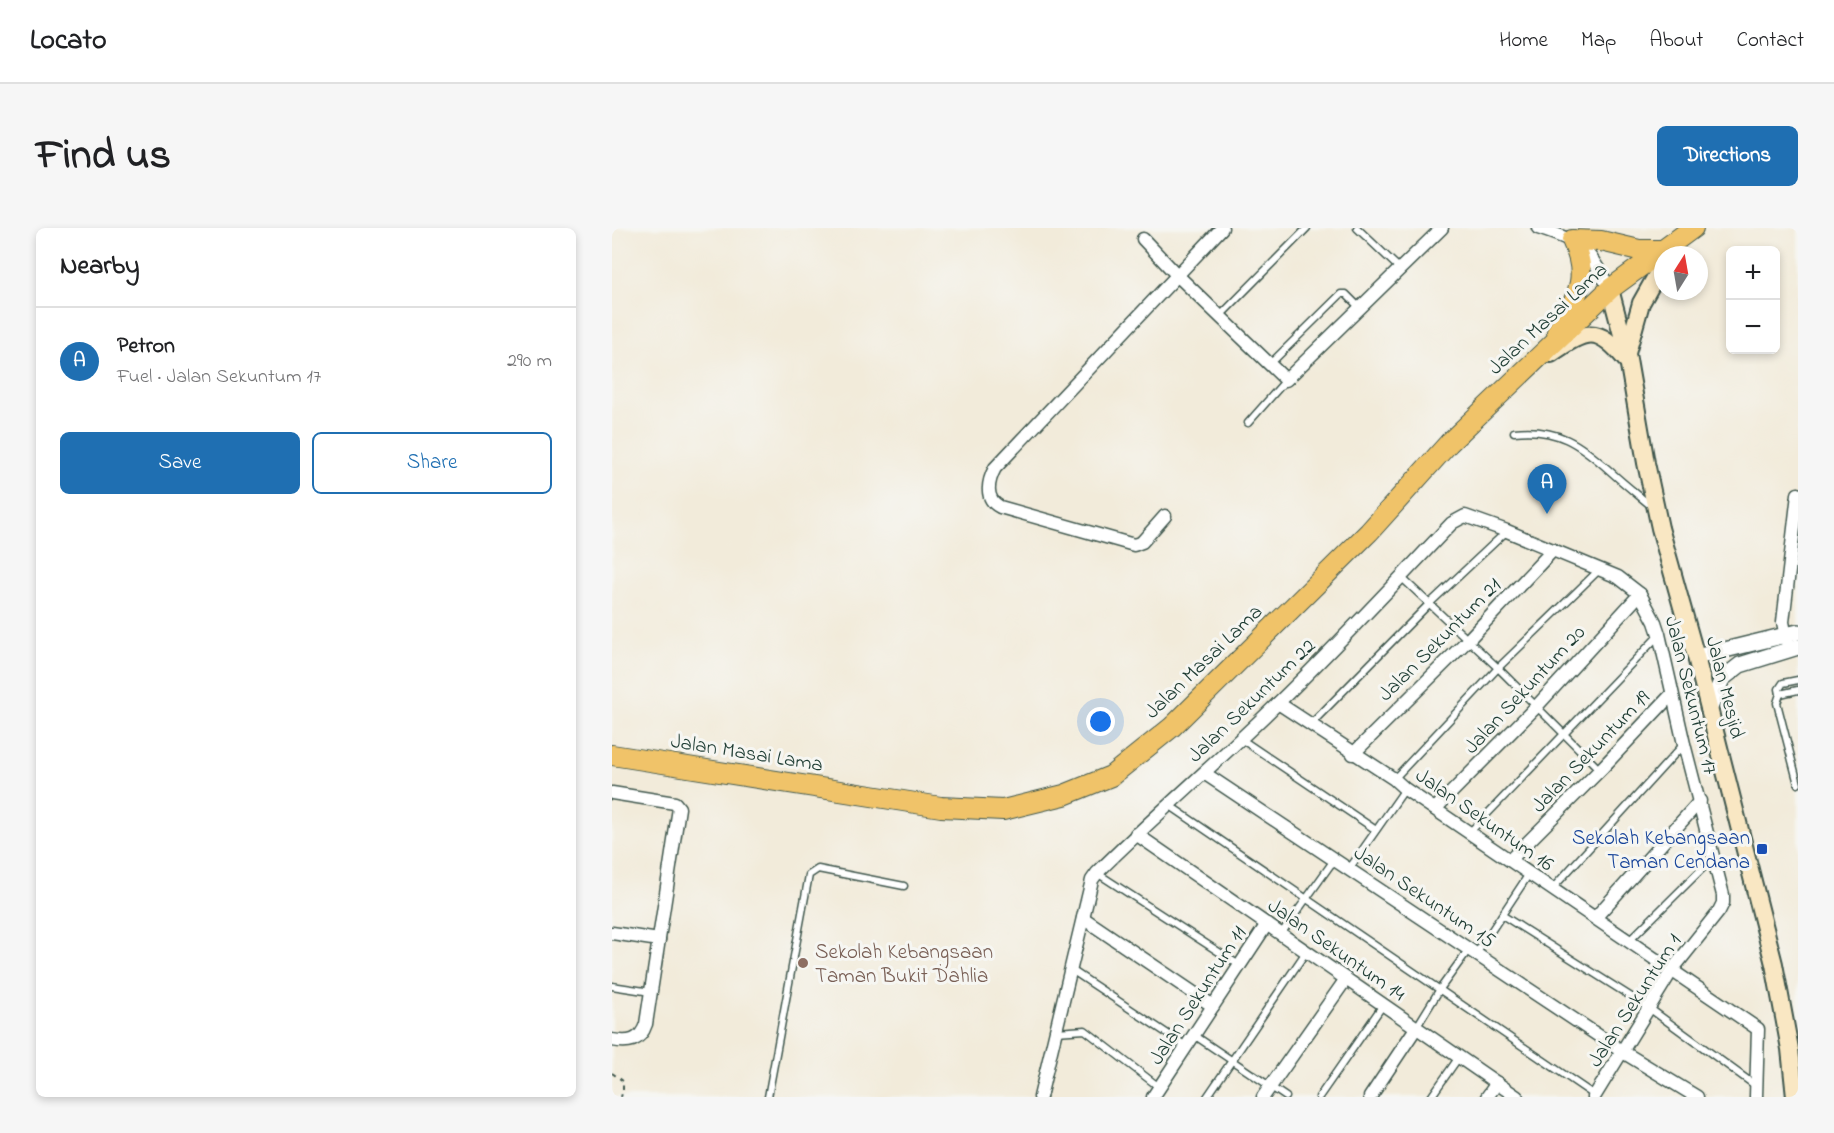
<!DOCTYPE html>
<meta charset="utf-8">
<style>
:root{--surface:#fff;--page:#f6f6f6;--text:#202124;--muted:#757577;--line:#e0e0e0;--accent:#1f6fb2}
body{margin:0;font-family:"Indie Flower",sans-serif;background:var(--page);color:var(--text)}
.controls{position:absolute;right:18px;top:18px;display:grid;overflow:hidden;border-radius:9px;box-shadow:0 3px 9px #0003}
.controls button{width:54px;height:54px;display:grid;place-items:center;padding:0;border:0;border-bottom:2px solid var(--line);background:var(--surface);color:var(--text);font:30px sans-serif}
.compass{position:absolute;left:1042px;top:18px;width:54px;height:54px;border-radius:50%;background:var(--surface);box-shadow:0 3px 9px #0003;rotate:11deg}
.you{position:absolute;left:489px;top:494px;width:21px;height:21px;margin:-15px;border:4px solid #fff;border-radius:50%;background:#1a73e8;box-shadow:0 0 0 9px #1a73e833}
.badge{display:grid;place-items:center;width:39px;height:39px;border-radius:50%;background:var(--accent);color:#fff;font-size:20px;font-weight:700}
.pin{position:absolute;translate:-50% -50px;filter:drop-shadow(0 2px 3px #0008)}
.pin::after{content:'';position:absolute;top:32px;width:21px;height:18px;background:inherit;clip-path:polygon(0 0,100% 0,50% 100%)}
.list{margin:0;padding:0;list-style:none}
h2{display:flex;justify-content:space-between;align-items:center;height:78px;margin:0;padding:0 24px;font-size:26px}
h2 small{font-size:20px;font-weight:400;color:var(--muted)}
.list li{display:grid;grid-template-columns:39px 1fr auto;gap:18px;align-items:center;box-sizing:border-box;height:108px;padding:0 24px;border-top:2px solid var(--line)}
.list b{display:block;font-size:22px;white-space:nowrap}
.list p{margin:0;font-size:20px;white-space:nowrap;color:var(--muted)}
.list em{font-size:20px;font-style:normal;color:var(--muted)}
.actions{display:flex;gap:12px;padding:18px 24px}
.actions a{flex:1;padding:14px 0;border:2px solid var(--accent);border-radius:9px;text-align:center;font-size:21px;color:var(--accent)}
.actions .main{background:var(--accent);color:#fff}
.map{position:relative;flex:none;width:1186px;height:869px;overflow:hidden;border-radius:9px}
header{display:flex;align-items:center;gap:36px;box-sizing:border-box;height:84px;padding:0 30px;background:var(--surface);border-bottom:2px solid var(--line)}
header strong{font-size:28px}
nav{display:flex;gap:33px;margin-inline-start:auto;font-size:21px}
.intro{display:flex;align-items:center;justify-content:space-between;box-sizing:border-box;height:144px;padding:0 36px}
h1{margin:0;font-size:42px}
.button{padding:15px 27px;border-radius:9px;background:var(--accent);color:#fff;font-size:21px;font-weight:700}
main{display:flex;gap:36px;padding:0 36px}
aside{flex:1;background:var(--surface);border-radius:9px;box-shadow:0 3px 9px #0003}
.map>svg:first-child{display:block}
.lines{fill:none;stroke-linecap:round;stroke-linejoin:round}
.service-casing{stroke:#3f574d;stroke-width:9}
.minor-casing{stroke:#3f574d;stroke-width:15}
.tertiary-casing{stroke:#3f574d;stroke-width:18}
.secondary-casing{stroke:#3f574d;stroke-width:20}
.primary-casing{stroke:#3f574d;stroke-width:22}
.path{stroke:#3f574d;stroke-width:2;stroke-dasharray:4.5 4.5;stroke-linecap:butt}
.service{stroke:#fff;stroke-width:6}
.minor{stroke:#fff;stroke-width:12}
.tertiary{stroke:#fff;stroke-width:15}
.secondary{stroke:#f9e7c3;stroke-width:16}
.primary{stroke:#f0c369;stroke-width:20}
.transit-dot{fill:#1a4fb4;stroke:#f6f6f2;stroke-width:2}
.education-dot{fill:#8d6e63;stroke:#f6f6f2;stroke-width:2}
.labels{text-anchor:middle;stroke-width:6;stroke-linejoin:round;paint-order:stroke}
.street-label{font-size:21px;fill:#1f3d34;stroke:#f6f6f2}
.transit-label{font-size:21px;fill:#164399;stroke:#f6f6f2;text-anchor:end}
.education-label{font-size:21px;fill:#785e54;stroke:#f6f6f2;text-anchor:start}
</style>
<header>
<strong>Locato</strong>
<nav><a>Home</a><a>Map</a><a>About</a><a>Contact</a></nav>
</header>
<div class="intro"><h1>Find us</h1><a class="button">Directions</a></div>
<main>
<aside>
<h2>Nearby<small></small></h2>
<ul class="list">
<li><span class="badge">A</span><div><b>Petron</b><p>Fuel · Jalan Sekuntum 17</p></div><em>290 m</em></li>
</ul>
<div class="actions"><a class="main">Save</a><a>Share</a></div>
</aside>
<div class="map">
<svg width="1186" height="869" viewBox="0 0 1186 869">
<rect width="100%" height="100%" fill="#f6f6f2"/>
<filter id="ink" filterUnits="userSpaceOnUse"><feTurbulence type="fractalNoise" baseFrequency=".0167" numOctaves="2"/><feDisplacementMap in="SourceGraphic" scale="12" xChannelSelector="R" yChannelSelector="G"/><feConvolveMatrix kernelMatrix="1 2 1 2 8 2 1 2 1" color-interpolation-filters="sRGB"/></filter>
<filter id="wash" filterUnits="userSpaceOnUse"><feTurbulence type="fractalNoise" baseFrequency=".008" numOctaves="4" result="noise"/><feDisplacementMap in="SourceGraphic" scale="24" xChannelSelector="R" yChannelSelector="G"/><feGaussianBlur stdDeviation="1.35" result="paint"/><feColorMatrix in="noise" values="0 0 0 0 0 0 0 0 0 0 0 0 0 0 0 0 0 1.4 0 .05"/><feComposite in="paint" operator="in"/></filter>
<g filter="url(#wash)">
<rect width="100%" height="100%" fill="#f2ebda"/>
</g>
<g filter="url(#ink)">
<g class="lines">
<g class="service-casing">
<g id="service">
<polyline points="745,0 788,41"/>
<polyline points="608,88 695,0"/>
<polyline points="658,136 729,66 734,66 748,80"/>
<polyline points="636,195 674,152"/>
<path d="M902,204c43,-5 66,12 96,39 13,12 27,23 40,34"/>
<polyline points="789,349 886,440 988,542"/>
<polyline points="1186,452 1171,455 1167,461 1168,466 1186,462"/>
<polyline points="1168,466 1165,475 1186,556"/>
<polyline points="699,496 817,376 895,303"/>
<polyline points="629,511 764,602"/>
<polyline points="782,551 886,440 987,342"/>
<polyline points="557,577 985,869"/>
<polyline points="857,605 1047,407"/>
<polyline points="737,641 793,561"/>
<polyline points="485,645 627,737"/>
<polyline points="940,661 1071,517"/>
<polyline points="890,687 1037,780 1144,858"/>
<polyline points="669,706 722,632"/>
<polyline points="1017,713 1102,629"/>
<polyline points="864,726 917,646"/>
<polyline points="458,741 574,818"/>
<polyline points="0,758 39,764"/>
<polyline points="804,800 828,761 857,721"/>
<polyline points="444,804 473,802 547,859"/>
<polyline points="582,807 674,869"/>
<polyline points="156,869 197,647 206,641 292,658"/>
<polyline points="595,869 694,724"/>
<polyline points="707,869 771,777"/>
<polyline points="819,869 847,829"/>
</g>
</g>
<g class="minor-casing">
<g id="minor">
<path d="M926,0c47,16 47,18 72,61"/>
<polyline points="531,11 564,46 674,152 830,0"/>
<path d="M553,288l-23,26 -8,3 -134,-38c-16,-8 -12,-26 -5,-39l227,-240"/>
<polyline points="1175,414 1171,394 1186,266"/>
<polyline points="666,475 782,551 793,561 1146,801 1144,869"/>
<polyline points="741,526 855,413 941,322"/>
<polyline points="592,545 1011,824 1085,869"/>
<path d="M0,565l63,10 4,5 -33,216c-6,18 -18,19 -34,16"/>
<polyline points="823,581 924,479 1028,366"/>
<polyline points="524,606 905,869"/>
<polyline points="898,632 991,539 1060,466"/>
<polyline points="471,690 601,778"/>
<polyline points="983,690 1088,573"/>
<polyline points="0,705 47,712"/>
<path d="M428,869l52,-217 5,-7c58,-58 121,-111 180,-169 60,-58 117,-120 175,-181l13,-7 42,15 111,46 22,17 15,28 4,12 25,110 39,151v8l-4,8 -47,59 -78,127"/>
<polyline points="541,869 655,696"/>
<polyline points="651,869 734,751"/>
<polyline points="758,869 804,800"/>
<polyline points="875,869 885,855"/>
</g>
</g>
<g class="tertiary-casing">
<g id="tertiary">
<polyline points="1084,429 1186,404"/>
<polyline points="1097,482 1110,451 1128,437 1186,419"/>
</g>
</g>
<g class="secondary-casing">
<g id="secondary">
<polyline points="998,61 1015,126 1034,235 1048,300 1084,429 1162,736 1178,821 1183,869"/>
<polyline points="1015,125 1029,75 1051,36"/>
<path d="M939,126c35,-24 46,-30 75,6"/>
</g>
</g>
<g class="primary-casing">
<g id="primary">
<path d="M945,104c19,-35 34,-52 15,-92l29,1 38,9h24"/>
<polyline points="0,527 329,579 391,582 452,567 499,548 560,499 757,304 837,215 998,61 1081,0"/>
</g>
</g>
<polyline class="path" points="0,845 11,853 11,862 9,869"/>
<use href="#service" class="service"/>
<use href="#minor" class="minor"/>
<use href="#tertiary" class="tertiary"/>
<use href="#secondary" class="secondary"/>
<use href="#primary" class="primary"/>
</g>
</g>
<rect class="transit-dot" x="1144" y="615" width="12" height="12" rx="3"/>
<circle class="education-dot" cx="191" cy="735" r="6"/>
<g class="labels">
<g class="street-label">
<text transform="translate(935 90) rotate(-43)" y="7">Jalan Masai Lama</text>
<text transform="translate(827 411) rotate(-45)" y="7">Jalan Sekuntum 21</text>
<text transform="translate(591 433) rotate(-44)" y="7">Jalan Masai Lama</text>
<text transform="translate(1114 459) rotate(76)" y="7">Jalan Mesjid</text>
<text transform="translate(912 461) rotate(-47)" y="7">Jalan Sekuntum 20</text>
<text transform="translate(1080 467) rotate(76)" y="7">Jalan Sekuntum 17</text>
<text transform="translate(639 472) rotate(-44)" y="7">Jalan Sekuntum 22</text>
<text transform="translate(978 523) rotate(-46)" y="7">Jalan Sekuntum 19</text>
<text transform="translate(135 524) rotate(9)" y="7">Jalan Masai Lama</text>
<text transform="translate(873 591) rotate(35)" y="7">Jalan Sekuntum 16</text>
<text transform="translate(813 668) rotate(34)" y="7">Jalan Sekuntum 15</text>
<text transform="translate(725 721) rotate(35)" y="7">Jalan Sekuntum 14</text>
<text transform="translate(585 767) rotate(-57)" y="7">Jalan Sekuntum 11</text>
<text transform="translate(1022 772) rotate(-57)" y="7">Jalan Sekuntum 1</text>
</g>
<g class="transit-label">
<text x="1138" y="616">Sekolah Kebangsaan<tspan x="1138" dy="24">Taman Cendana</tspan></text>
</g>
<g class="education-label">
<text x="203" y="730">Sekolah Kebangsaan<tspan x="203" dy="24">Taman Bukit Dahlia</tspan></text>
</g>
</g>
</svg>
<div class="controls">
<button>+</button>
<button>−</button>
</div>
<svg class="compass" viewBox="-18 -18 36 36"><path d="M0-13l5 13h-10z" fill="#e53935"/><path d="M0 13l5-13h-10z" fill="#757577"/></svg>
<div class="you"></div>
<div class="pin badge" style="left:935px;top:286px">A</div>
</div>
</main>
